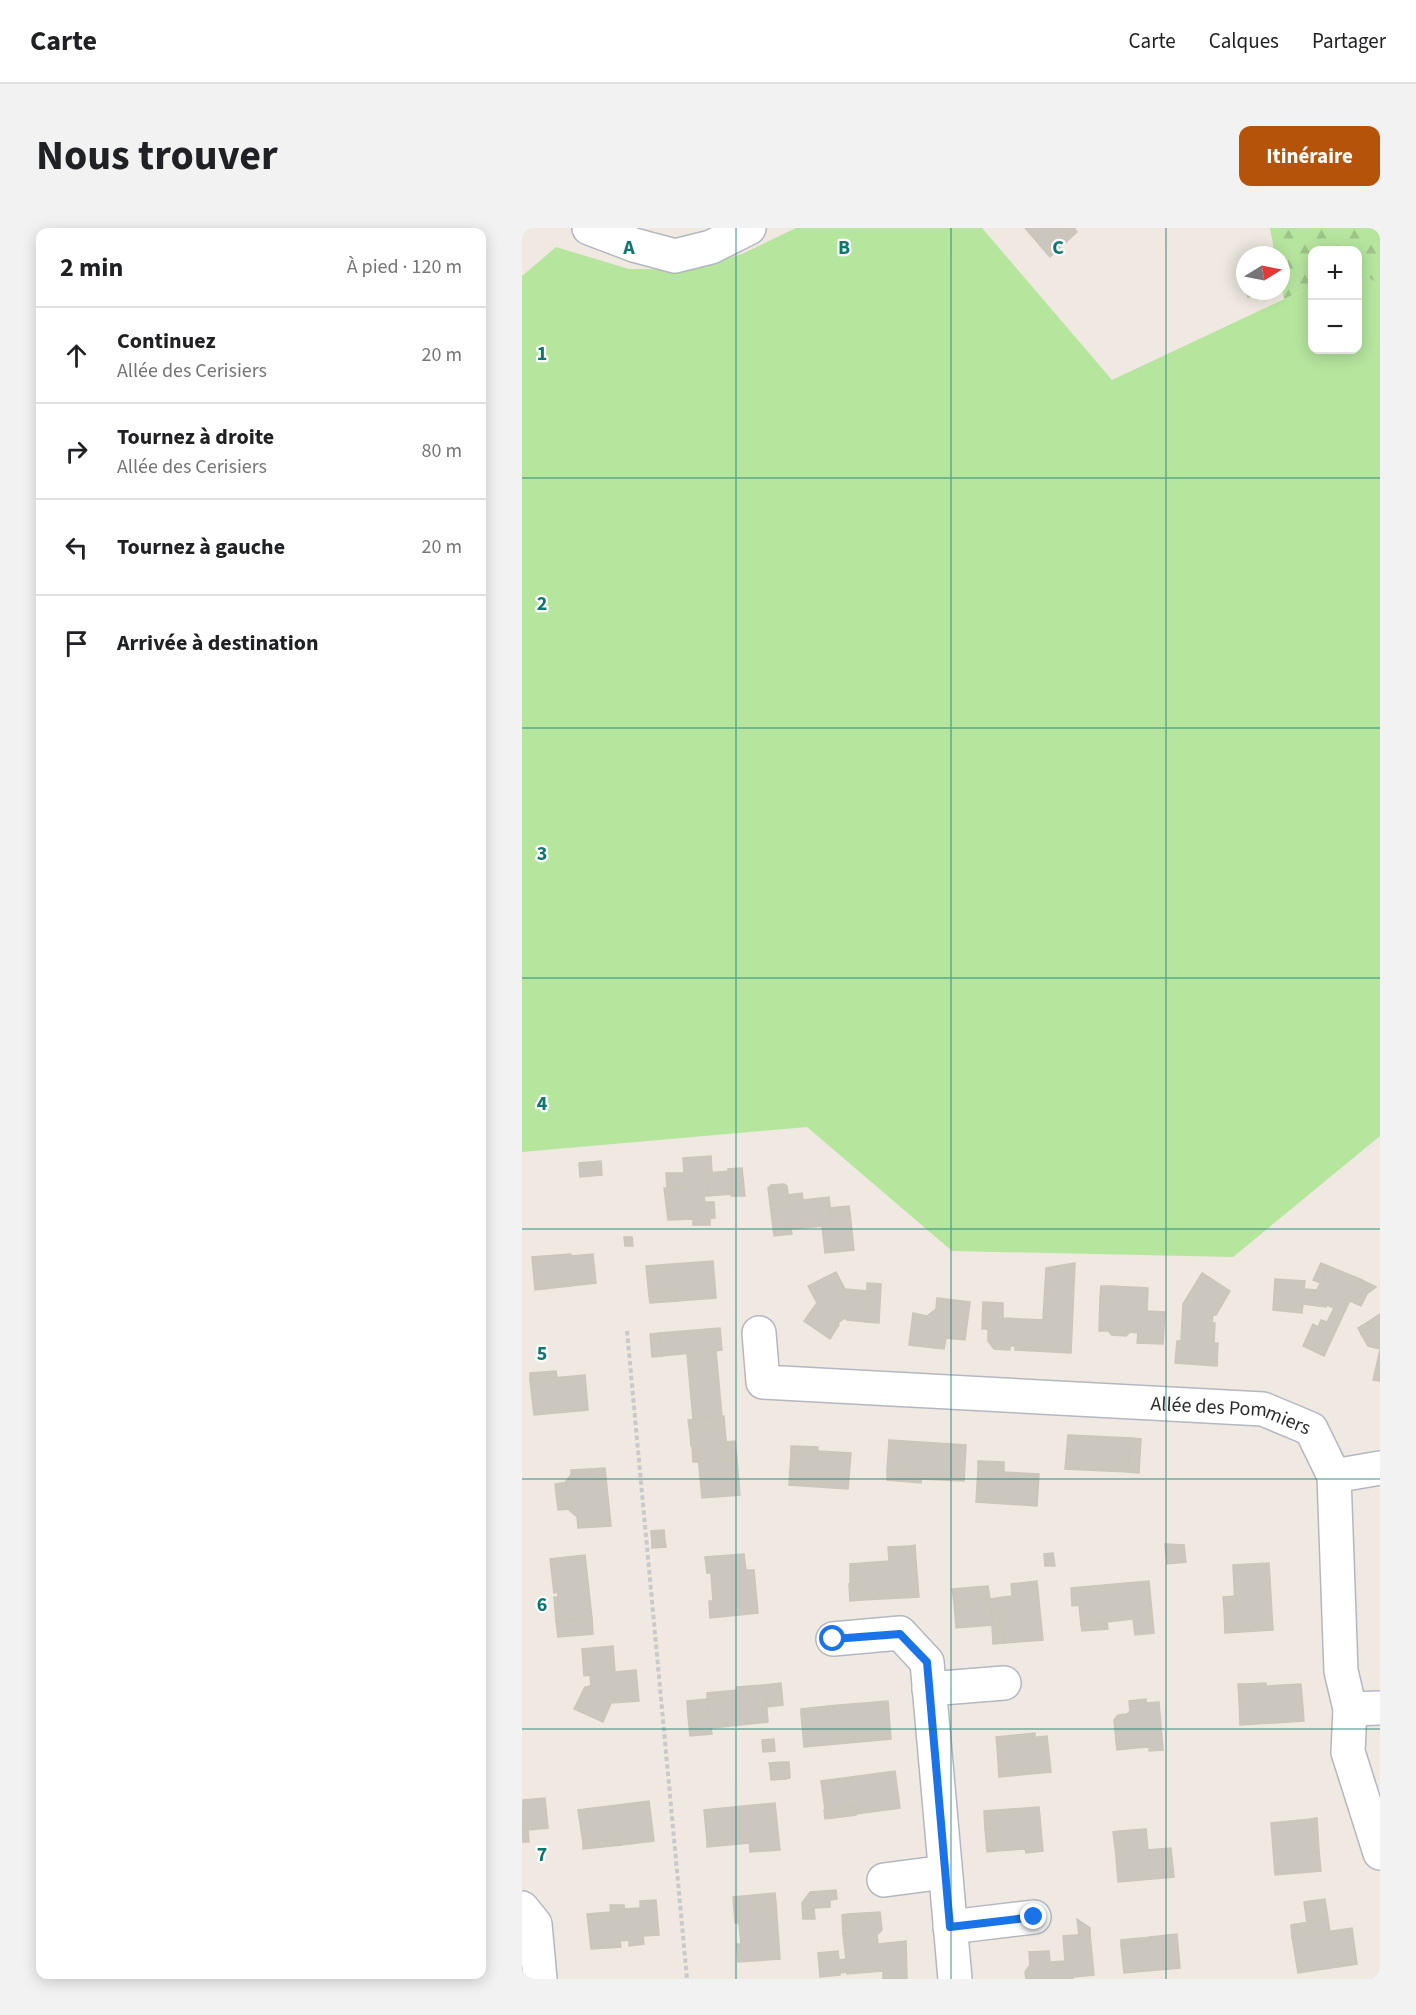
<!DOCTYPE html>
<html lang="fr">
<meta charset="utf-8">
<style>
:root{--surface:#fff;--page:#f2f2f2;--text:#202124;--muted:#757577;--line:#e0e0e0;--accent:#b45309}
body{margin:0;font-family:"Source Sans 3",sans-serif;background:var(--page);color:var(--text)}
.controls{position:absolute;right:18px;top:18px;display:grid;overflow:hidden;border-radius:12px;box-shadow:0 3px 15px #0003}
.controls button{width:54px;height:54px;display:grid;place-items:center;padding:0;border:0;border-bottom:2px solid var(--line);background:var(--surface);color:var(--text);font:30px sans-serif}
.compass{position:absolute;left:714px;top:18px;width:54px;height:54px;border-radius:50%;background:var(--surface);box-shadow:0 3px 15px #0003;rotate:80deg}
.stop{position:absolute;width:18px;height:18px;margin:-14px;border:4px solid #1a73e8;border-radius:50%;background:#fff}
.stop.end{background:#1a73e8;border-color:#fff;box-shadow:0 2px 6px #0008}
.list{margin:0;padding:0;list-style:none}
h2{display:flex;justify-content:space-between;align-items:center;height:78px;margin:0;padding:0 24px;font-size:26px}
h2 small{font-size:20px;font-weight:400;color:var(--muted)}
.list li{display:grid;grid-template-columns:39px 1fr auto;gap:18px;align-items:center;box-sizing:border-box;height:96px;padding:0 24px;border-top:2px solid var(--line)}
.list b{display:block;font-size:22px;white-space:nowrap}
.list p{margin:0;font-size:20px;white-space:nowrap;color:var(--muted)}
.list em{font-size:20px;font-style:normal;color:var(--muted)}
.icon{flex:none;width:33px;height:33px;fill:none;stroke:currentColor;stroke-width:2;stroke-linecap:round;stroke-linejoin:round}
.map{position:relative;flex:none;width:858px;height:1751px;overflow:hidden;border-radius:12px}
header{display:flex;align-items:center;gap:36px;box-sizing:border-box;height:84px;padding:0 30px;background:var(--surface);border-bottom:2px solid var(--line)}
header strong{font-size:28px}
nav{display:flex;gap:33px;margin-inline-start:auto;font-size:21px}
.intro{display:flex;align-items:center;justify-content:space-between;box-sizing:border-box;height:144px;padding:0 36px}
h1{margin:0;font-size:42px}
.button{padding:15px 27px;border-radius:12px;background:var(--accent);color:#fff;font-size:21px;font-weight:700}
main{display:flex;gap:36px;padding:0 36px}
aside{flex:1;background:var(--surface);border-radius:12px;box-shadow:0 3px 15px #0003}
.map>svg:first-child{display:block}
.grass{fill:#b6e59e}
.forest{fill:url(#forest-firs)}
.building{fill:#cbc7bf;stroke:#cbc5ba;stroke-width:1.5}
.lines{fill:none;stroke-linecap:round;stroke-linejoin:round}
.minor-casing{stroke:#b4b7c1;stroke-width:36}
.path{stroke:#c9c9c9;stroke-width:4;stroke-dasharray:4.5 3;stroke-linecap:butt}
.minor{stroke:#fff;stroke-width:33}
.route{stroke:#1a73e8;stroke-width:8}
.grid{fill:none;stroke:#0f766e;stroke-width:1.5;stroke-opacity:0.55}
.labels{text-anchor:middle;stroke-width:4.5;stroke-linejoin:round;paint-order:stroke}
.street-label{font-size:20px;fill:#2e2e2e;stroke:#fff}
.grid-label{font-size:20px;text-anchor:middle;font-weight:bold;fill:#0f766e;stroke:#fff;stroke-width:4.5;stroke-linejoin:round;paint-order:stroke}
</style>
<header>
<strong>Carte</strong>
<nav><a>Carte</a><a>Calques</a><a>Partager</a></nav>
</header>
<div class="intro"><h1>Nous trouver</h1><a class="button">Itinéraire</a></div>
<main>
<aside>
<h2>2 min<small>À pied · 120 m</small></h2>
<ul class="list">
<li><svg class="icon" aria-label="ahead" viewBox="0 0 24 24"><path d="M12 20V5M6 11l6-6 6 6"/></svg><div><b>Continuez</b><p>Allée des Cerisiers</p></div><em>20 m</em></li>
<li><svg class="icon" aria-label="right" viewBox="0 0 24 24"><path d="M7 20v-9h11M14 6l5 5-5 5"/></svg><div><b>Tournez à droite</b><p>Allée des Cerisiers</p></div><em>80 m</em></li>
<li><svg class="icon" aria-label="left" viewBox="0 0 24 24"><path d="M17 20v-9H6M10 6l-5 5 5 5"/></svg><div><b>Tournez à gauche</b></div><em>20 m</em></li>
<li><svg class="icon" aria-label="arrive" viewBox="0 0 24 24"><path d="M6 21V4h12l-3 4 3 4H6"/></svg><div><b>Arrivée à destination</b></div></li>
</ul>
</aside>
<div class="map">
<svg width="858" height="1751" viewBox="0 0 858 1751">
<defs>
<pattern id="forest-firs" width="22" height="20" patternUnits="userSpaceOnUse" patternTransform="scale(1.5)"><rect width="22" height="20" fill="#b6e59e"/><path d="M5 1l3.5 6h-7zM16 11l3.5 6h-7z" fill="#9dc588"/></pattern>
</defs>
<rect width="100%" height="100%" fill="#efe9e1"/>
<polygon class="grass" points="274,0 460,0 590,152 790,58 790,122 836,122 836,42 858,57 858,908 711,1029 430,1023 285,899 0,924 0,48 34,19 107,41 165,41 220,26"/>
<polygon class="forest" points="748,0 858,0 858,57 836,42 836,22 790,22 790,58 762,71 759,57 759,27 753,27"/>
<g class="building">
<polygon points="503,0 524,0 532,9 542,0 552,0 555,4 528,29"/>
<polygon points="524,0 542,0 532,9"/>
<polygon points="724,63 742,63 726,69"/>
<polygon points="189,928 190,944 185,945 186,968 182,968 183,974 192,974 193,990 188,990 188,997 171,997 171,991 146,992 142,960 156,960 155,945 162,945 161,930"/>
<polygon points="79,933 80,947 58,949 57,935"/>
<polygon points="220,940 223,968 209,968 206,941"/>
<polygon points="207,943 209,966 186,968 185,945"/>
<polygon points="144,945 155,945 156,960 145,960"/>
<polygon points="262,956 265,958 267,974 248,976 246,960 249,957"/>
<polygon points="280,965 281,972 307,969 309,987 328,985 332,1022 303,1025 300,998 269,1001 270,1006 252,1008 248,976 267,974 266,967"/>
<polygon points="327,978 328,985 309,987 308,980"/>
<polygon points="102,1009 110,1009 111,1018 103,1018"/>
<polygon points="49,1026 49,1028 71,1026 74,1055 13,1062 10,1029"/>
<polygon points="191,1033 194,1070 155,1073 154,1065 127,1068 124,1038"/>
<polygon points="553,1035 549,1125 493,1122 493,1118 488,1118 488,1122 472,1121 466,1113 466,1101 460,1101 461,1074 481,1075 481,1090 521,1092 524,1040"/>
<polygon points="799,1035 806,1038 799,1055 791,1052"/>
<polygon points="806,1038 838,1051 802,1128 781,1118 791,1096 796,1099 799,1092 805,1094 812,1080 805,1077 804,1079 781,1076 780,1085 751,1082 753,1051 783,1053 782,1061 795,1062"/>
<polygon points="314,1044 323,1061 345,1063 344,1094 325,1092 323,1090 316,1095 317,1097 308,1111 282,1093 295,1075 286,1058"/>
<polygon points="680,1045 708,1063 694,1087 691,1087 690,1095 693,1095 692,1115 696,1115 695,1138 653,1135 655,1113 659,1113 661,1076"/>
<polygon points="838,1051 854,1059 845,1066 839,1078 828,1073"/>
<polygon points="345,1055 359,1056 357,1095 344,1094"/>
<polygon points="579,1058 588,1058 588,1070 578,1070"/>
<polygon points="588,1058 626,1060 625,1083 643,1084 641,1116 615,1115 616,1105 608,1104 604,1108 590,1107 586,1103 577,1103 578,1070 588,1070"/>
<polygon points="154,1065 155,1073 128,1075 127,1068"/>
<polygon points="415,1070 448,1074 443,1112 424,1110 422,1121 387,1117 391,1085 405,1088 414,1081"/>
<polygon points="858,1086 858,1121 846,1118 839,1106 849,1099 846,1094"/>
<polygon points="846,1094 849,1099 839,1106 836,1100"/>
<polygon points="198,1100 200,1122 140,1128 138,1105"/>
<polygon points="138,1105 140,1128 130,1129 128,1106"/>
<polygon points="858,1122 858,1153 851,1152"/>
<polygon points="194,1123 200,1188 171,1191 165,1126"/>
<polygon points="34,1143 35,1149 8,1152 8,1145"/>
<polygon points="63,1147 66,1182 12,1187 8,1152"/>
<polygon points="202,1188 203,1201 168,1205 166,1192"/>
<polygon points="203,1201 206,1232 215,1231 218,1267 180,1270 175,1217 169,1218 168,1205"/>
<polygon points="546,1207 609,1210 606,1244 543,1241"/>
<polygon points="609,1210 619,1211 617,1245 606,1244"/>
<polygon points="367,1212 444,1217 442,1253 399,1251 400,1245 365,1243"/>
<polygon points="213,1213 215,1231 206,1232 205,1214"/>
<polygon points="175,1217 177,1234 171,1234 170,1218"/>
<polygon points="269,1218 296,1219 295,1228 269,1226"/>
<polygon points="296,1223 329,1225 326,1261 267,1257 269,1226 295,1228"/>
<polygon points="456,1233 482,1234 482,1244 481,1246 474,1245 474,1243 456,1242"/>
<polygon points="83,1240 89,1298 56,1300 55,1289 47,1282 44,1253 49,1247 69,1245 68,1241"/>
<polygon points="68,1241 69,1245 49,1247 49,1242"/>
<polygon points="456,1242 474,1243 474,1245 481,1246 481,1244 517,1246 515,1278 454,1274"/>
<polygon points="365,1243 400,1245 399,1255 365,1252"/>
<polygon points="45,1254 47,1281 36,1282 33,1256"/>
<polygon points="142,1302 143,1313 130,1315 129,1303"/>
<polygon points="143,1313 144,1319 130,1320 130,1315"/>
<polygon points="643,1316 662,1317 664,1334 645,1336"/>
<polygon points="393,1317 394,1333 390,1334 389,1318"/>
<polygon points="389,1318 390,1334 394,1333 397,1369 340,1372 339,1355 328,1356 328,1336 367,1333 366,1319"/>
<polygon points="531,1325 533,1338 523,1338 522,1326"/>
<polygon points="222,1326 224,1342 232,1342 236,1385 188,1390 187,1373 191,1373 189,1345 185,1345 183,1329"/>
<polygon points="63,1327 70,1390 34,1393 32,1369 36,1369 36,1364 32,1365 28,1331"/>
<polygon points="747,1335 751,1402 703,1405 702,1379 713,1378 711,1337"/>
<polygon points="515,1353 521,1412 482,1415 481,1396 477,1396 475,1370 490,1368 489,1356"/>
<polygon points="627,1353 632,1405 613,1407 611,1391 559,1397 557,1377 550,1378 549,1360"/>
<polygon points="339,1355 340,1372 328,1373 327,1356"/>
<polygon points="466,1358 468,1371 432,1374 430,1361"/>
<polygon points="713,1368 713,1378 702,1379 701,1369"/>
<polygon points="475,1370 477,1396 470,1397 468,1371"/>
<polygon points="468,1371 470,1397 434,1400 432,1374"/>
<polygon points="70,1390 71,1406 36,1409 34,1393"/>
<polygon points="585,1394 586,1401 560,1403 559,1397"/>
<polygon points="481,1396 482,1415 471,1416 470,1397"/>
<polygon points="91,1418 93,1444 114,1442 117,1473 89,1475 81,1494 52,1481 63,1459 69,1458 68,1447 62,1448 60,1421"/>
<polygon points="259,1455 261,1477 245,1479 243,1457"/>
<polygon points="744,1455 744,1458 779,1456 782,1493 718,1497 717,1471 726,1461 726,1456"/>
<polygon points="716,1456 726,1456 726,1461 717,1471"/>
<polygon points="243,1457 246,1494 189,1500 190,1506 168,1508 166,1488 186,1486 185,1471 216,1468 215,1459"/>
<polygon points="216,1462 216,1468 185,1471 185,1465"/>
<polygon points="185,1471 186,1486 166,1488 165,1473"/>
<polygon points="624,1471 624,1475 637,1474 641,1522 627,1523 627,1519 612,1520 612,1516 599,1517 594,1513 592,1492 596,1487 605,1486 608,1483 607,1473"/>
<polygon points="366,1473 369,1511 282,1519 279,1485 307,1482 306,1478"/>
<polygon points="306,1478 307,1482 279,1485 279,1481"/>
<polygon points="513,1505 513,1509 498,1511 499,1515 475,1518 474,1509"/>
<polygon points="525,1508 529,1544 477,1549 475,1518 499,1515 498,1511"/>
<polygon points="252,1511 253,1523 241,1524 240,1512"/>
<polygon points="594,1513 599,1517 612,1516 612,1520 595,1522"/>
<polygon points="261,1534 261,1539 248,1540 247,1535"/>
<polygon points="261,1534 267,1534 268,1550 263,1551"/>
<polygon points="261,1539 263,1551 249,1552 248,1540"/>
<polygon points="373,1543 378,1580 334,1586 333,1578 303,1582 299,1553"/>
<polygon points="23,1570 26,1600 6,1602 7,1614 0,1614 1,1572"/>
<polygon points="127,1573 132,1613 99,1617 98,1611 61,1615 56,1582"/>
<polygon points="253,1575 258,1622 228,1624 227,1609 185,1613 182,1582"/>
<polygon points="333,1578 334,1587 303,1591 302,1582"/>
<polygon points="517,1579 521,1623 504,1625 503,1621 473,1623 472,1600 463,1601 462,1583"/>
<polygon points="795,1590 797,1623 792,1624 789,1591"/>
<polygon points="789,1591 792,1624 797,1623 799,1643 753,1647 749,1595"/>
<polygon points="472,1600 473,1623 465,1624 463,1601"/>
<polygon points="624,1601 626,1622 649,1620 652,1649 596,1654 594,1628 600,1627 598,1603"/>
<polygon points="598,1603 600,1627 594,1628 591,1604"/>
<polygon points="227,1609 227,1615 185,1619 185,1613"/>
<polygon points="98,1611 99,1617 61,1621 61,1615"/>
<polygon points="314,1662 315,1671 308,1672 308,1679 292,1680 293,1691 281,1691 280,1675 288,1664"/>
<polygon points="253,1665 254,1675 233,1677 232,1667"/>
<polygon points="232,1667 233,1677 254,1675 258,1731 216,1734 215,1716 219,1716 217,1695 213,1695 211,1669"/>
<polygon points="803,1671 806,1691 785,1695 782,1674"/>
<polygon points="134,1672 137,1707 121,1708 122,1716 107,1718 107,1712 98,1713 99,1719 69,1721 65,1686 89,1684 89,1687 103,1687 103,1681 118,1680 118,1673"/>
<polygon points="88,1677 102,1677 103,1687 89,1687"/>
<polygon points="358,1684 360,1702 355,1707 356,1716 384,1713 385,1751 361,1751 361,1743 325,1746 325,1744 318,1745 318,1747 298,1749 296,1725 316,1723 317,1732 324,1731 321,1706 328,1706 326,1686"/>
<polygon points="326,1686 328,1706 321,1706 320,1687"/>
<polygon points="555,1691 568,1700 568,1706 557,1707"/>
<polygon points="806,1691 808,1704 770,1709 769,1697"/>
<polygon points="830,1700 835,1736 776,1745 770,1709"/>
<polygon points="568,1706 572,1747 551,1749 551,1751 504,1751 503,1744 508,1737 507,1724 527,1723 528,1734 543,1733 541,1708"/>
<polygon points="655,1706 658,1740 602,1745 599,1717 629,1713 629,1709"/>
<polygon points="629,1709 629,1713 599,1717 599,1712"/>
</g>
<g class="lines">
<g class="minor-casing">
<g id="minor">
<polyline points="67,0 112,17 153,28 189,19 227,0"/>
<path id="s1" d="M237,1105l4,49 500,27 48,20 23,47 7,195 9,38 -2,43 32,101"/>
<polyline points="812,1248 858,1240"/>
<polyline points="311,1411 378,1405 405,1434 433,1751"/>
<polyline points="407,1461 482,1455"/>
<polyline points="828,1481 858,1480"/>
<polyline points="362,1652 423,1644"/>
<polyline points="0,1680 13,1696 18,1751"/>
<polyline points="428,1699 512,1689"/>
</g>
</g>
<polyline class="path" points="105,1103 165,1751"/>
<use href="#minor" class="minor"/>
</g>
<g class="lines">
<polyline class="route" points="311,1411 378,1406 405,1434 428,1699 512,1689"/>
</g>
<path class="grid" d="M214,0v1751M429,0v1751M644,0v1751M0,250h858M0,500h858M0,750h858M0,1001h858M0,1251h858M0,1501h858"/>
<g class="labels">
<g class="street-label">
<text dy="7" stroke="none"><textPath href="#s1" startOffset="519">Allée des Pommiers</textPath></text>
</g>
</g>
<g class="grid-label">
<text x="107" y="26">A</text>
<text x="322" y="26">B</text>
<text x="536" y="26">C</text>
<text x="20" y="132">1</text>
<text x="20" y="382">2</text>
<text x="20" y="632">3</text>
<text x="20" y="882">4</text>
<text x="20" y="1132">5</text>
<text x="20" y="1383">6</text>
<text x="20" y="1633">7</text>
</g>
</svg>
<div class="controls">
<button>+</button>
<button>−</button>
</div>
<svg class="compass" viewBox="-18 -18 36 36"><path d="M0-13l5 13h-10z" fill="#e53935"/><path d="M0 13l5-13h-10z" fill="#757577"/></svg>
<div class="stop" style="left:311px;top:1411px"></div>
<div class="stop end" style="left:512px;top:1689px"></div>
</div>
</main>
